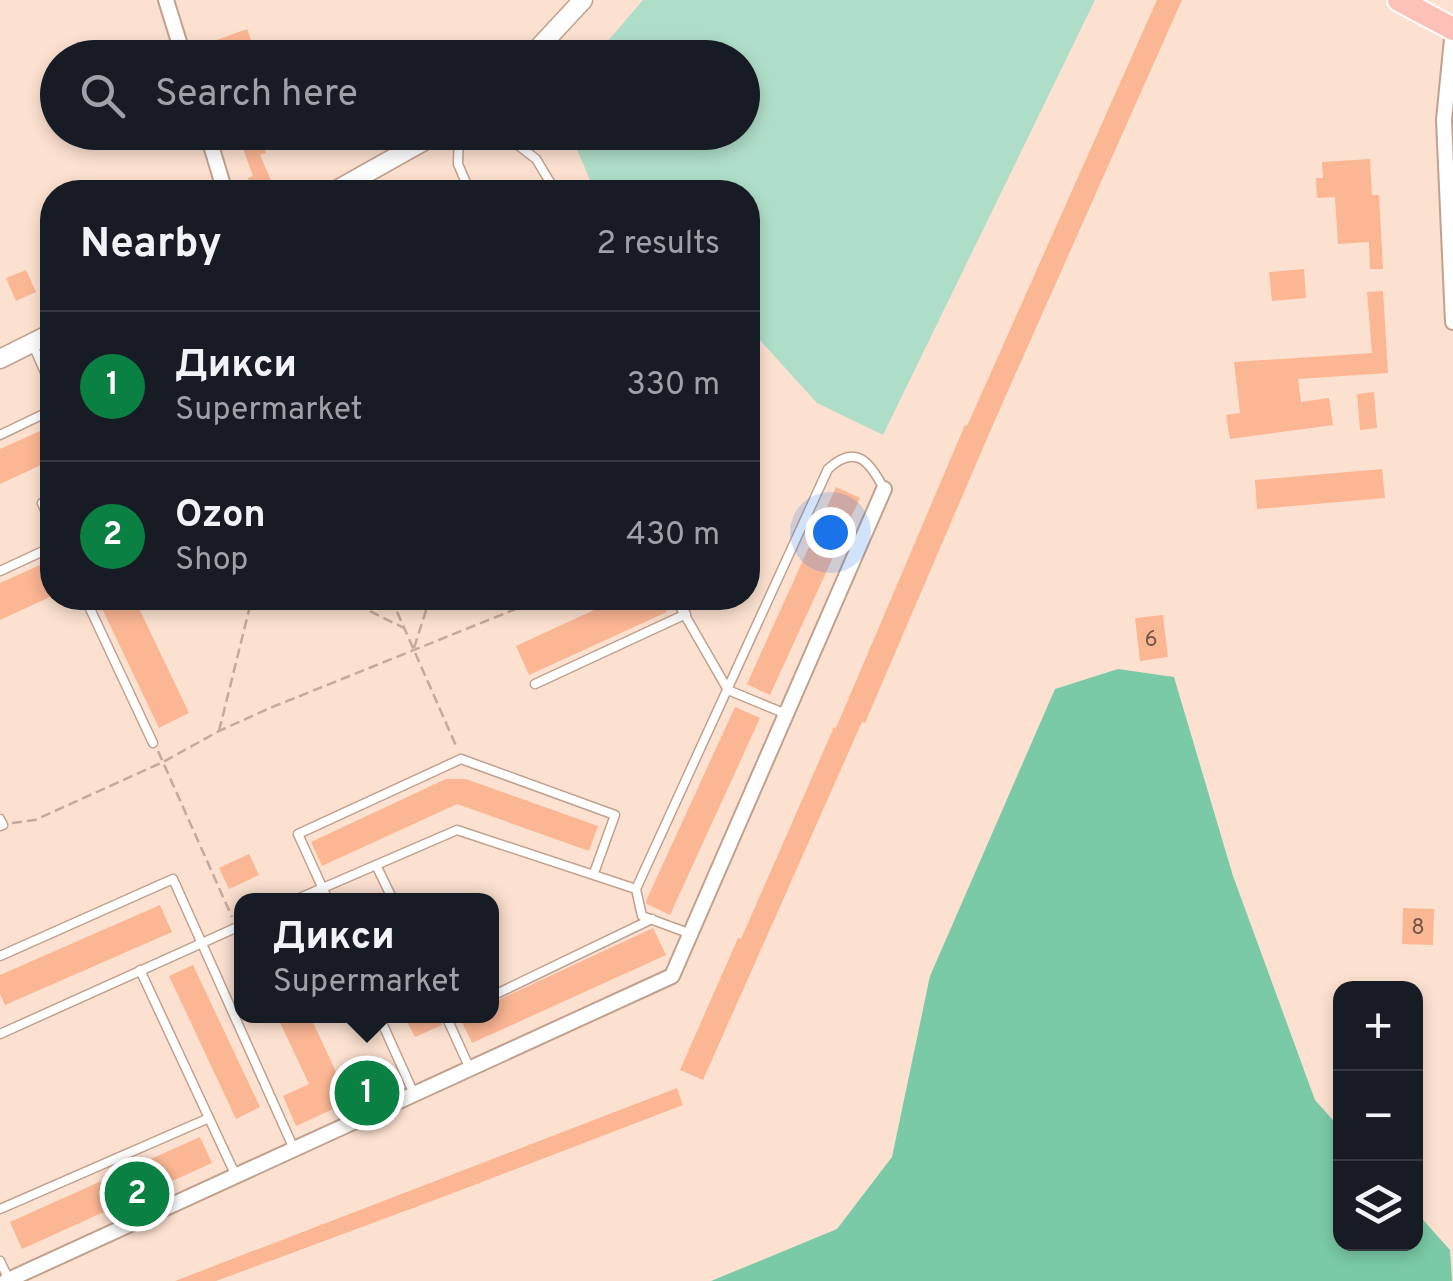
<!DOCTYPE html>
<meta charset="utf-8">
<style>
:root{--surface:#171b24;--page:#20242c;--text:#f1f3f6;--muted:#9ea1a6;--line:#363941;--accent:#0b8043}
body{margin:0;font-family:Overpass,sans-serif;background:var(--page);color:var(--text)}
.controls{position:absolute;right:30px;bottom:30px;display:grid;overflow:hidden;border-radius:20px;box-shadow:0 5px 15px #0003}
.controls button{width:90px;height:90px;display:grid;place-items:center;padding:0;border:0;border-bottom:2px solid var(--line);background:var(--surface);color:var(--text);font:50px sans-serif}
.you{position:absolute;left:830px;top:532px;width:35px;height:35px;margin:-25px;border:8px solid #fff;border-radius:50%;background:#1a73e8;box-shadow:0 0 0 15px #1a73e833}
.badge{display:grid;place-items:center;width:65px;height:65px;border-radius:50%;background:var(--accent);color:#fff;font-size:32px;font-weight:700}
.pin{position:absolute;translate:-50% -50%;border:5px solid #fff;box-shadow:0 2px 10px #0006}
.popup{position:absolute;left:234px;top:893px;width:265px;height:130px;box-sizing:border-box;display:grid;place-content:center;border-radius:20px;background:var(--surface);filter:drop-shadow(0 2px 8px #0005);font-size:32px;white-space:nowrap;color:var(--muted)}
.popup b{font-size:38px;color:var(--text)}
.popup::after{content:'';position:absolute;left:50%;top:100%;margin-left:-20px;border:20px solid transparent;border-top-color:var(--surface)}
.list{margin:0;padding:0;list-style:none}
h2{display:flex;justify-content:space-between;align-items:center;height:130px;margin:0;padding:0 40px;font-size:42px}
h2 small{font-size:32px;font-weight:400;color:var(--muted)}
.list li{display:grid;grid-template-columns:65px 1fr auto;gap:30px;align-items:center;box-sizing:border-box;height:150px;padding:0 40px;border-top:2px solid var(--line)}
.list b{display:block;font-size:38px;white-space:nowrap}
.list p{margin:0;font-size:32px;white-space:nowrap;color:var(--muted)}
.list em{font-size:32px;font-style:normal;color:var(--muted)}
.icon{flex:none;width:55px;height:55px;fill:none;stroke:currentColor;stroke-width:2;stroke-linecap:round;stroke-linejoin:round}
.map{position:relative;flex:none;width:1453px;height:1281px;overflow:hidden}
.search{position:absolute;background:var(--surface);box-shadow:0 5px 15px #0003;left:40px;top:40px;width:720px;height:110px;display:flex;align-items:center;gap:25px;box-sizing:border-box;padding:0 35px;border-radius:55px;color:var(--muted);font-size:38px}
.panel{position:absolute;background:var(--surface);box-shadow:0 5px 15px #0003;left:40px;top:180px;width:720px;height:430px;border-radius:40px}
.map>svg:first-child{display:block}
.green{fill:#afdec8}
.forest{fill:#7acaa7}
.building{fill:#fbb694}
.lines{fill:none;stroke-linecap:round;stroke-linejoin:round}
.service-casing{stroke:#c1a18e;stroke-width:11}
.minor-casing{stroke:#c1a18e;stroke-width:18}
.tertiary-casing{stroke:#c1a18e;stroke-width:21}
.primary-casing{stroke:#fff;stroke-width:26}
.path{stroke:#c2ab9d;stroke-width:2.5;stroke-dasharray:10 5;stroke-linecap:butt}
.service{stroke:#fff;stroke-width:8}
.minor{stroke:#fff;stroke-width:14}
.tertiary{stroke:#fff;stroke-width:18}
.primary{stroke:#fdc1b8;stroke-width:22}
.labels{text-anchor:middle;stroke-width:8;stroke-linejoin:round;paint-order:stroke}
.number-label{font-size:22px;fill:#725748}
</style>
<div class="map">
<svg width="1453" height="1281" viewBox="0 0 1453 1281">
<rect width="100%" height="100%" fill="#fce1d0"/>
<polygon class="green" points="643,0 1095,0 883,435 817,403 748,327 748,192 595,192 570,133 742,132 742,58 594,57"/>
<polygon class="forest" points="1118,669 1174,677 1233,876 1315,1100 1340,1128 1340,1244 1416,1244 1416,1212 1450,1250 1452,1281 711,1281 837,1229 892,1157 930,976 1055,689"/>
<g class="building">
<polygon points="1157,0 1182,0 995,420 865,723 862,722 703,1080 680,1070 738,938 741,939 834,727 836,728 965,425 967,426"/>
<polygon points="247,29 254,47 225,58 217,58 211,42"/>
<polygon points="237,132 258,132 266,153 260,155 276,192 254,192 248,178 253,176"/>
<polygon points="1370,159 1372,195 1379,195 1383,269 1370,269 1369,242 1338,244 1335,197 1317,198 1316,178 1323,178 1322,162"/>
<polygon points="1304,269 1306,298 1272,301 1269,272"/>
<polygon points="26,270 36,292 16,301 6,278"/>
<polygon points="1383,291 1388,373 1298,379 1301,402 1329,398 1333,425 1230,439 1226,415 1240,413 1234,362 1372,353 1367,292"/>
<polygon points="1374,392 1377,428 1360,430 1357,394"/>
<polygon points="40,431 52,460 0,484 0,449"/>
<polygon points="1382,469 1385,498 1257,509 1255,480"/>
<polygon points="836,487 860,498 770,695 747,684"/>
<polygon points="40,565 52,596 0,620 0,583"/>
<polygon points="97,598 134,598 189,713 159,728"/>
<polygon points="620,598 661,598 667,612 529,675 516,646"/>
<polygon points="1163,615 1168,657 1140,661 1135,618"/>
<polygon points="735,707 760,718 670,915 647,904 646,901"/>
<polygon points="446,779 466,779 598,826 589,851 457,804 322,866 311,842"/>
<polygon points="249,854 259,875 229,889 219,868"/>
<polygon points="160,905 172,932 5,1005 0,994 0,975"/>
<polygon points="1403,908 1434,909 1433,945 1402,944"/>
<polygon points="653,928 666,955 472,1043 459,1016 492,1016 492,1003"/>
<polygon points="193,965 260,1107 236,1119 169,976"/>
<polygon points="277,1016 310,1016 336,1072 367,1058 381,1087 296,1126 283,1096 309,1084"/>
<polygon points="404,1016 438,1016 442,1025 415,1037"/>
<polygon points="677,1088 683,1105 448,1195 216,1281 175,1281"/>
<polygon points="200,1137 212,1163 22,1249 10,1222"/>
</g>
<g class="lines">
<g class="service-casing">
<g id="service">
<polyline points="459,132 458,164 470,192"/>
<polyline points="501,132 536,159 556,192"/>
<polyline points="32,343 52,388"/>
<polyline points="0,435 52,410"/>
<polyline points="52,498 42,503 52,527"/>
<polyline points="0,571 52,547"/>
<polyline points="85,598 153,743"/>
<polyline points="675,598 728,690 786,714"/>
<polyline points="535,684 686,614"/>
<polyline points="0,819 3,825 0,826"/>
<polyline points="376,865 393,900"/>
<path d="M636,889l192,-420c28,-26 42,-7 56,20"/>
<polyline points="295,900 457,830 636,889 642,916 691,934"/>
<polyline points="328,900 298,834 461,759 615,815 594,873"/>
<polyline points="0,956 173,879 294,1149"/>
<polyline points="140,970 236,1176"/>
<polyline points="492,996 652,919"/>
<polyline points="379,1016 414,1094"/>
<polyline points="446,1016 470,1069"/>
<polyline points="0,1034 242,925"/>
<polyline points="0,1209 209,1118"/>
<polyline points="0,1261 9,1280"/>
</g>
</g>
<g class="minor-casing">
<g id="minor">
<polyline points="166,0 184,58"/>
<polyline points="1453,29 1444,120 1453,322"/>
<polyline points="207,132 225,192"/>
<polyline points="6,1281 672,976 884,489"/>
</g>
</g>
<g class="tertiary-casing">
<g id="tertiary">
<polyline points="529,58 583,0"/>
<polyline points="333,192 440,132"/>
<polyline points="0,359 52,333"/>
</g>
</g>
<g class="primary-casing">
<polyline id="primary" points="1399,0 1453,29"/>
</g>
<g class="path">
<polyline points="343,598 404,628"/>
<polyline points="391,598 457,748"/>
<polyline points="414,648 430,598"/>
<polyline points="219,731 252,598"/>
<polyline points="158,751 232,917"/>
<polyline points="12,823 35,820 163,762 219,731 270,708 543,598"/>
</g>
<use href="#service" class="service"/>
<use href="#minor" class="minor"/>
<use href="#tertiary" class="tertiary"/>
<use href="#primary" class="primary"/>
</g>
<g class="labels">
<g class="number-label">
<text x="1151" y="646">6</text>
<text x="1418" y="934">8</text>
</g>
</g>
</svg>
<div class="controls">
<button>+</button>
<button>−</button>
<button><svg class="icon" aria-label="layers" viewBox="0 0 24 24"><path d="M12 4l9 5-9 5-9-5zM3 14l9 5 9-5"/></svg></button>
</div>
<div class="you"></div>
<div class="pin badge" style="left:367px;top:1093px">1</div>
<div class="popup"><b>Дикси</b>Supermarket</div>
<div class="pin badge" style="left:137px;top:1194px">2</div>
<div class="search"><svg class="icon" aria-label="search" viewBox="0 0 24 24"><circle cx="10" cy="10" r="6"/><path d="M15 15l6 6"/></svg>Search here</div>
<section class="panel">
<h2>Nearby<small>2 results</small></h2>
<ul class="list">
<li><span class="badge">1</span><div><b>Дикси</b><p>Supermarket</p></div><em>330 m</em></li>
<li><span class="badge">2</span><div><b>Ozon</b><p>Shop</p></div><em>430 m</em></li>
</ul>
</section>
</div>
